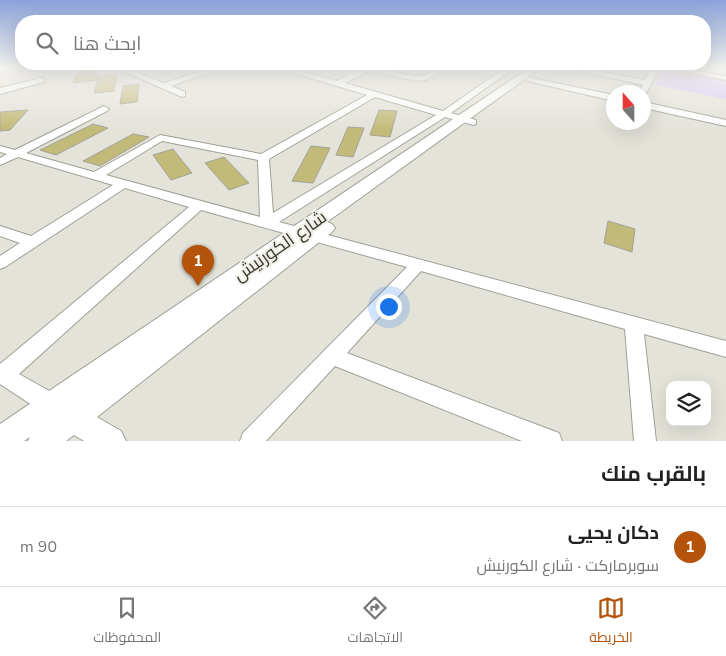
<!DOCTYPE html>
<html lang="ar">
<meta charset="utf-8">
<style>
:root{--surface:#fff;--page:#f6f6f6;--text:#222;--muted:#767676;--line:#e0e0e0;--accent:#b45309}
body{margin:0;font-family:"Nunito Sans",Cairo,sans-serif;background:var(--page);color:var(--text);direction:rtl}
.controls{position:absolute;right:15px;bottom:15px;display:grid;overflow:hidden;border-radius:10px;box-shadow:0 5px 20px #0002}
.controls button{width:45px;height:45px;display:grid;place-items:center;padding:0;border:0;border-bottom:1px solid var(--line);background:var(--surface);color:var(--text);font:25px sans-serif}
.compass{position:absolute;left:606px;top:85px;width:45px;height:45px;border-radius:50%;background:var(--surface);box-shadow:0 5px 20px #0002;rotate:339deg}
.you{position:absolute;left:388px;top:306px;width:18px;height:18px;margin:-12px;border:4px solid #fff;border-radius:50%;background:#1a73e8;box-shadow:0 0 0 8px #1a73e833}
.badge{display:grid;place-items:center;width:32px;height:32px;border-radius:50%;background:var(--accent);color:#fff;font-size:16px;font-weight:700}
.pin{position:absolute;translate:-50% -41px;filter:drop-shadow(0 1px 2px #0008)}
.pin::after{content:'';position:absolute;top:26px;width:18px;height:15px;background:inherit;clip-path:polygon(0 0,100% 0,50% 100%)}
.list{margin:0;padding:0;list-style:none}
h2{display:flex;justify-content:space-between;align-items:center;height:65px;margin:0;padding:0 20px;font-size:21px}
h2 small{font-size:16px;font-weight:400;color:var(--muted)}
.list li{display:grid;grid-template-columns:32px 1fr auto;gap:15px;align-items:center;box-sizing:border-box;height:80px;padding:0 20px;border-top:1px solid var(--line)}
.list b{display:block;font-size:19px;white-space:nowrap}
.list p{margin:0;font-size:16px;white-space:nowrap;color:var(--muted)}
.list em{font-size:16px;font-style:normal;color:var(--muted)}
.icon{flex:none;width:28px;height:28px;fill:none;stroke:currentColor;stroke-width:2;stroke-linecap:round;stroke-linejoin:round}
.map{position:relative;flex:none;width:726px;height:441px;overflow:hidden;direction:ltr}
.search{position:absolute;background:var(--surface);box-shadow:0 5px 20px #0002;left:15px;right:15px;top:15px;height:55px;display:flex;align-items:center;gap:12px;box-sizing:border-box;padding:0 18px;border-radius:20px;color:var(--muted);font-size:19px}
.sheet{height:145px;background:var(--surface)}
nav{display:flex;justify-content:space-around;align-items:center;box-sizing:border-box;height:70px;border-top:1px solid var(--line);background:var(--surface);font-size:14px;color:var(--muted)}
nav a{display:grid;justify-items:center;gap:2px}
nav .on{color:var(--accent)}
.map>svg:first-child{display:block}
.green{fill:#d7c5fb}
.building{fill:#c2ba78;stroke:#a2a198}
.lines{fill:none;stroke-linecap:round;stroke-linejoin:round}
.minor-casing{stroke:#a09f96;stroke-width:2}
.tertiary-casing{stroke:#a09f96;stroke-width:2}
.minor{fill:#fff;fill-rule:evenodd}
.tertiary{fill:#fff;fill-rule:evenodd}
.labels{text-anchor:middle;stroke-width:4;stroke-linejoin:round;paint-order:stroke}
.street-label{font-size:18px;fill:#393835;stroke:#f1f0e7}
</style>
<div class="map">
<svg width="726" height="441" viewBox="0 0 726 441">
<rect width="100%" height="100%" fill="#e4e3da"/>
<g class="green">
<polygon points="376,68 435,68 421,77 412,77"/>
<polygon points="663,70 726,81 726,99 655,85"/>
</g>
<g class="building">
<polygon points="80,68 97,68 98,80 73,83"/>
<polygon points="117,74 114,91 94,93 99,76"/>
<polygon points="139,84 137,102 120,104 123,86"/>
<polygon points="28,110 10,130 0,131 0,112"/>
<polygon points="379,110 397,111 390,137 370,135"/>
<polygon points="93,124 108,128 56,155 40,150"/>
<polygon points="348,127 364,128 353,157 336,155"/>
<polygon points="133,134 149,137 100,166 83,161"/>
<polygon points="311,146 330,148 313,183 292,181"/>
<polygon points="173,149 192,173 171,180 153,155"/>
<polygon points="224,157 249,183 229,190 205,163"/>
<polygon points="608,221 635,229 632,252 604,243"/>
</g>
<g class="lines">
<g class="minor-casing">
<g id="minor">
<polygon points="0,68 13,68 0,72"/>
<polygon points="116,68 126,68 164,83 211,68 222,68 171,86 185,92 185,96 182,97"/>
<path d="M277,68h12l48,13c8,-4 18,-12 27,-13 19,-3 36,9 54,8 11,0 17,-8 29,-8l-21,12 -10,1 -46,-10 -25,12 98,28 62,-43h9l-63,45 25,7v4l-3,1 -28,-8 -166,105 447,119v16l-82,-23 12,107h-22l-9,-112 -204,-58 -74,82 204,77 8,3 3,8h-40l-187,-75 -69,75h-26l3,-8 164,-166 -206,-57 -182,164 41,23 3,8 -3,8 -8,3 -8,-3 -44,-29v-20l189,-157 -64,-19 -120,79 -5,2v-13l20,-13 -20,-7v-10l31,10 82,-51 -95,-28 -18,8v-7l7,-4 -7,-2v-6l15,4 89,-44 5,3 -2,2 -81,42 68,19 66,-37 101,19 106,-59zM375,97l61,18 -163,98 -4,-54zM162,141l96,19 2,57 -154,-42z"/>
<polygon points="568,68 583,68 645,80 651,68 659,68 647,92 644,94 644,92 639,92 643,85"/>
<polygon points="665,68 681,68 726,76 726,80"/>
<polygon points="527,77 614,95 614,101 527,81"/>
<polygon points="41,78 44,78 44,82 0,94 0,88"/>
<polygon points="644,102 726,120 726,126 644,108"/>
</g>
</g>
<g class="tertiary-casing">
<polygon id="tertiary" points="529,68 540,68 327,222 332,224 335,228 332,232 97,417 121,431 126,441 84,441 74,435 66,441 28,441 30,437 24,441 0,441 0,424"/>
</g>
<use href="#minor" class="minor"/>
<use href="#tertiary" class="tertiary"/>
</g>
<linearGradient id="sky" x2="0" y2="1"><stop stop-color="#89a2d8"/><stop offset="0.52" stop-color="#f3f2ee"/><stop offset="1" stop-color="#f3f2ee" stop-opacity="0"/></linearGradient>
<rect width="726" height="130" fill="url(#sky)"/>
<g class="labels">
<g class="street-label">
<text transform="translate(280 246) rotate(-35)" y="6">شارع الكورنيش</text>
</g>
</g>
</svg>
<div class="controls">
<button><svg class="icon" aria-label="layers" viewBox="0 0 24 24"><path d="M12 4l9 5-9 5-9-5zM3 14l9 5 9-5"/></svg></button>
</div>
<svg class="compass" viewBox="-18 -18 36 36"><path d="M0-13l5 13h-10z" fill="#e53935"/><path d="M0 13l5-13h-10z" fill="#767676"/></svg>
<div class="you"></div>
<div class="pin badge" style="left:198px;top:286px">1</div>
<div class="search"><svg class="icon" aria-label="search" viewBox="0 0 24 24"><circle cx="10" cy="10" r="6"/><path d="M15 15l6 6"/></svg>ابحث هنا</div>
</div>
<section class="sheet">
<h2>بالقرب منك<small></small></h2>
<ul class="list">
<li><span class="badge">1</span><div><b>دكان يحيى</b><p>سوبرماركت · شارع الكورنيش</p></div><em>90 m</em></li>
</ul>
</section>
<nav>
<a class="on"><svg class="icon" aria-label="map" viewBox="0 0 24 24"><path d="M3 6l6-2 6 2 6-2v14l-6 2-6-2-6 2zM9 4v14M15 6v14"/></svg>الخريطة</a>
<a><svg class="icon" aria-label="directions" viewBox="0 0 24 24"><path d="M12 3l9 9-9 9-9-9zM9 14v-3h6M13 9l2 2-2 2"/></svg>الاتجاهات</a>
<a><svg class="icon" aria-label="saved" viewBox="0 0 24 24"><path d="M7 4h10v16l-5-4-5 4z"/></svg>المحفوظات</a>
</nav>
